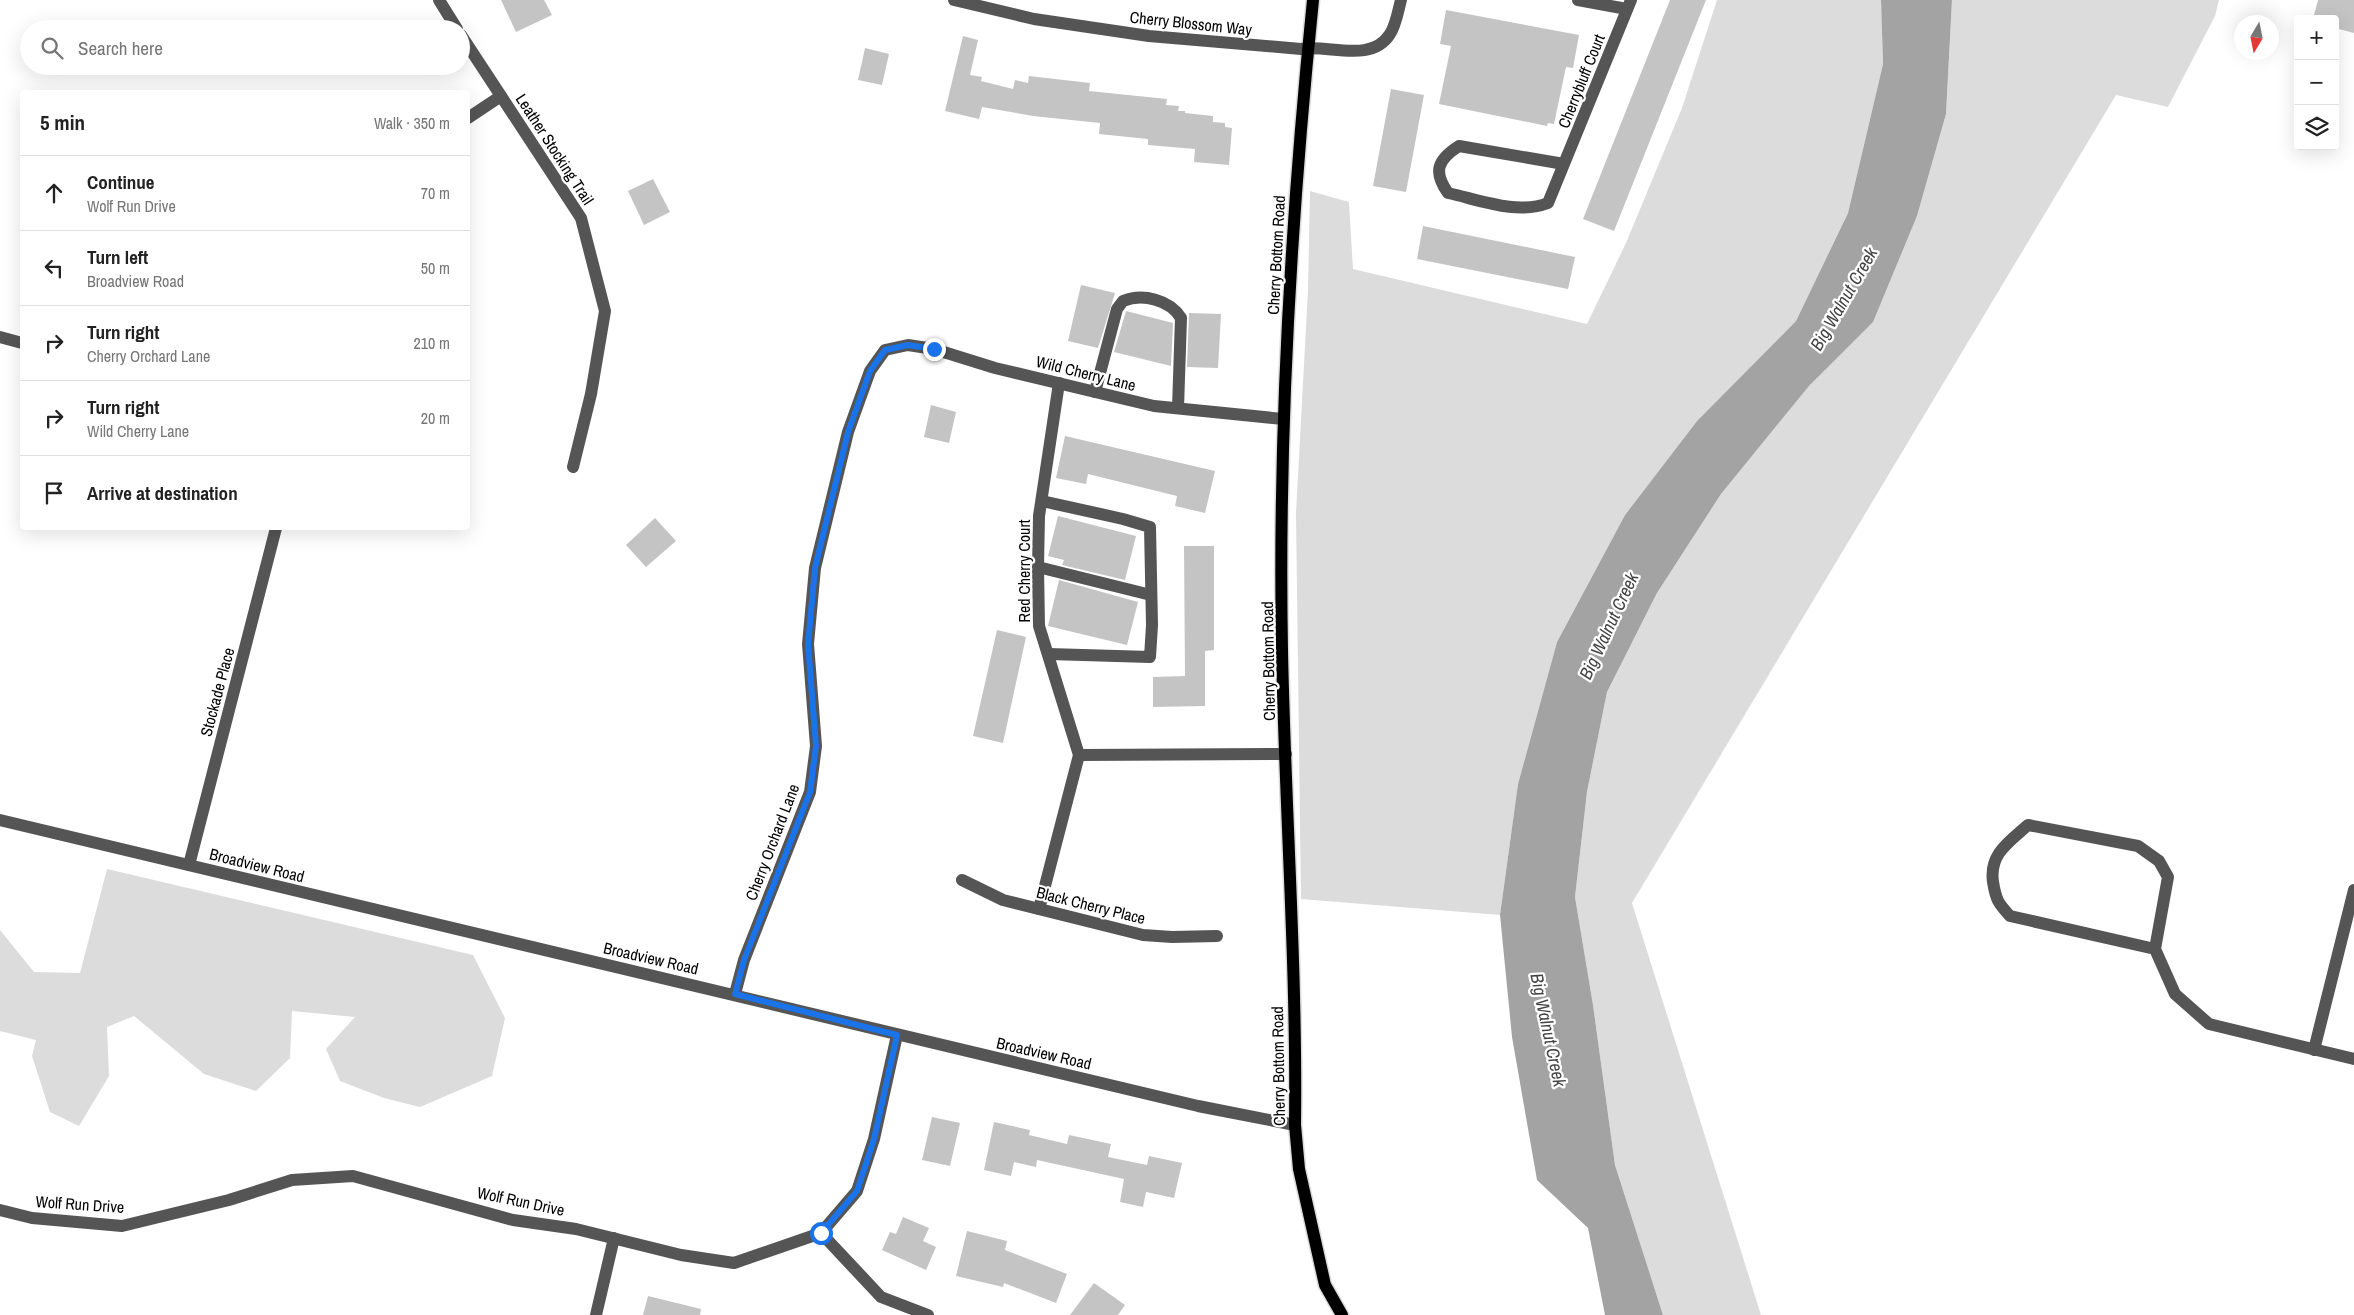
<!DOCTYPE html>
<meta charset="utf-8">
<style>
:root{--surface:#fff;--page:#f2f2f2;--text:#222;--muted:#767676;--line:#e0e0e0}
body{margin:0;font-family:"Archivo Narrow",sans-serif;background:var(--page);color:var(--text)}
.controls{position:absolute;right:15px;top:15px;display:grid;overflow:hidden;border-radius:5px;box-shadow:0 5px 20px #0002}
.controls button{width:45px;height:45px;display:grid;place-items:center;padding:0;border:0;border-bottom:1px solid var(--line);background:var(--surface);color:var(--text);font:25px sans-serif}
.compass{position:absolute;left:2234px;top:15px;width:45px;height:45px;border-radius:50%;background:var(--surface);box-shadow:0 5px 20px #0002;rotate:190deg}
.stop{position:absolute;width:15px;height:15px;margin:-11px;border:4px solid #1a73e8;border-radius:50%;background:#fff}
.stop.end{background:#1a73e8;border-color:#fff;box-shadow:0 1px 5px #0008}
.list{margin:0;padding:0;list-style:none}
h2{display:flex;justify-content:space-between;align-items:center;height:65px;margin:0;padding:0 20px;font-size:21px}
h2 small{font-size:16px;font-weight:400;color:var(--muted)}
.list li{display:grid;grid-template-columns:32px 1fr auto;gap:15px;align-items:center;box-sizing:border-box;height:75px;padding:0 20px;border-top:1px solid var(--line)}
.list b{display:block;font-size:19px;white-space:nowrap}
.list p{margin:0;font-size:16px;white-space:nowrap;color:var(--muted)}
.list em{font-size:16px;font-style:normal;color:var(--muted)}
.icon{flex:none;width:28px;height:28px;fill:none;stroke:currentColor;stroke-width:2;stroke-linecap:round;stroke-linejoin:round}
.map{position:relative;flex:none;width:2354px;height:1315px;overflow:hidden}
.search{position:absolute;background:var(--surface);box-shadow:0 5px 20px #0002;left:20px;top:20px;width:450px;height:55px;display:flex;align-items:center;gap:12px;box-sizing:border-box;padding:0 18px;border-radius:28px;color:var(--muted);font-size:19px}
.panel{position:absolute;background:var(--surface);box-shadow:0 5px 20px #0002;left:20px;top:90px;width:450px;height:440px;border-radius:5px}
.map>svg:first-child{display:block}
.green{fill:#dcdcdc}
.water{fill:#a3a3a3}
.building{fill:#c4c4c4}
.lines{fill:none;stroke-linecap:round;stroke-linejoin:round}
.major-casing{stroke:#dbdbdb;stroke-width:15}
.minor{stroke:#555;stroke-width:12}
.major{stroke:#000;stroke-width:12}
.route{stroke:#1a73e8;stroke-width:6}
.labels{text-anchor:middle;stroke-width:4.5;stroke-linejoin:round;paint-order:stroke}
.street-label{font-size:16px;fill:#000;stroke:#fff}
.water-label{font-size:18px;font-style:italic;fill:#444;stroke:#fff}
</style>
<div class="map">
<svg width="2354" height="1315" viewBox="0 0 2354 1315">
<rect width="100%" height="100%" fill="#fff"/>
<g class="green">
<polygon points="1717,0 1881,0 1883,64 1848,213 1796,321 1697,421 1625,515 1557,642 1518,784 1500,915 1301,899 1296,513 1308,290 1310,191 1349,202 1353,269 1587,324 1626,243 1682,108"/>
<polygon points="1952,0 2219,0 2215,16 2168,107 2116,95 1632,903 1761,1315 1663,1315 1615,1165 1593,1005 1575,897 1587,792 1607,692 1657,593 1721,494 1809,386 1873,321 1917,216 1946,114"/>
<polygon points="107,869 473,955 505,1018 492,1076 420,1107 384,1098 340,1081 326,1049 355,1017 292,1011 290,1058 256,1091 204,1074 134,1016 107,1027 109,1076 79,1126 50,1112 32,1056 36,1040 0,1031 0,930 34,972 80,973"/>
</g>
<polygon class="water" points="1881,0 1952,0 1946,114 1917,216 1873,322 1809,386 1721,494 1657,593 1607,692 1587,792 1575,897 1593,1005 1615,1165 1663,1315 1605,1315 1588,1228 1537,1180 1512,1037 1500,915 1518,784 1557,642 1625,515 1697,421 1796,321 1848,213 1883,64"/>
<g class="building">
<polygon points="501,0 544,0 552,15 516,32"/>
<polygon points="1670,0 1706,0 1614,231 1583,219"/>
<polygon points="2318,0 2354,0 2354,33 2335,28 2335,19 2313,19"/>
<polygon points="1446,10 1579,35 1573,68 1566,67 1554,124 1548,123 1547,126 1439,104 1451,46 1440,44"/>
<polygon points="963,36 978,40 970,75 982,77 981,81 1013,89 1015,80 1028,83 1029,76 1090,83 1089,91 1167,99 1166,105 1179,106 1178,111 1185,111 1185,113 1213,116 1213,122 1225,123 1225,127 1232,128 1229,165 1194,162 1195,149 1148,145 1148,139 1099,134 1100,123 1033,116 982,107 979,119 945,111"/>
<polygon points="865,48 889,54 882,85 858,80"/>
<polygon points="1391,89 1424,95 1406,192 1373,186"/>
<polygon points="653,179 670,212 644,225 628,191"/>
<polygon points="1423,226 1575,257 1568,289 1417,259"/>
<polygon points="1081,285 1115,293 1098,348 1068,341"/>
<polygon points="1126,311 1173,323 1171,366 1114,352"/>
<polygon points="1189,313 1221,314 1218,368 1187,367"/>
<polygon points="931,405 956,412 949,443 924,437"/>
<polygon points="1065,436 1215,471 1205,513 1175,506 1177,496 1088,474 1086,484 1056,478"/>
<polygon points="1058,516 1136,536 1125,580 1062,565 1064,560 1048,556"/>
<polygon points="655,518 676,541 646,567 626,545"/>
<polygon points="1184,546 1214,546 1214,650 1205,651 1205,706 1153,707 1153,677 1185,676"/>
<polygon points="1059,580 1138,602 1127,645 1048,626"/>
<polygon points="997,630 1026,637 1003,743 973,736"/>
<polygon points="932,1117 960,1123 950,1166 922,1160"/>
<polygon points="994,1122 1030,1130 1029,1135 1067,1144 1069,1135 1111,1144 1108,1157 1147,1165 1149,1156 1182,1163 1174,1198 1146,1192 1143,1207 1120,1202 1124,1179 1037,1160 1036,1167 1014,1162 1011,1176 984,1170"/>
<polygon points="903,1217 929,1228 923,1241 936,1247 926,1270 882,1250 890,1232 896,1234"/>
<polygon points="967,1231 1007,1241 1005,1250 1067,1274 1056,1303 1004,1283 1003,1287 956,1276"/>
<polygon points="1094,1283 1125,1305 1118,1315 1070,1315"/>
<polygon points="648,1296 701,1309 700,1315 643,1315"/>
</g>
<g class="lines">
<g class="major-casing">
<path id="major" d="M1313,0c-22,216 -35,433 -31,650 3,158 15,316 13,475l4,44 26,116 17,30"/>
</g>
<g class="minor">
<polyline points="439,0 457,29"/>
<path d="M954,0l80,19 115,17 152,13c27,-5 70,15 89,-15 6,-9 8,-23 11,-34"/>
<polyline points="1578,0 1627,9"/>
<polyline points="461,35 581,218 605,311 591,394 573,467"/>
<polyline points="468,118 501,96"/>
<path d="M1564,164l-105,-18c-22,14 -26,26 -11,47 32,7 69,22 100,10l83,-203"/>
<polyline points="0,337 22,343"/>
<path d="M1095,392l22,-83 6,-8c20,-8 47,-1 58,17l-3,90"/>
<polyline points="1042,501 1123,519 1150,527 1152,625 1150,657 1049,654"/>
<polyline points="1038,567 1151,595"/>
<polyline points="1079,755 1286,754"/>
<polyline points="0,820 1198,1106 1295,1125"/>
<polyline points="189,865 276,528"/>
<polyline points="962,880 1003,900 1143,935 1172,937 1217,936"/>
<polyline points="1039,909 1079,755 1039,626 1038,567 1039,516 1059,383"/>
<path d="M2155,949l-145,-33c-12,-13 -14,-16 -17,-34 -4,-28 16,-40 35,-57l110,21 21,15 9,16 -13,72 20,45 34,30 145,35"/>
<polyline points="735,994 744,960 810,792 816,746 808,644 815,568 848,432 870,371 885,350 908,345 934,349 995,368 1154,406 1283,419"/>
<polyline points="2314,1050 2354,890"/>
<polyline points="0,1210 32,1218 122,1226 229,1200 292,1180 353,1176 513,1220 576,1229 681,1255 734,1263 821,1233 857,1191 874,1139 897,1035"/>
<polyline points="821,1233 881,1297 928,1315"/>
<polyline points="596,1315 614,1238"/>
</g>
<use href="#major" class="major"/>
</g>
<g class="lines">
<polyline class="route" points="821,1233 857,1191 874,1139 897,1035 735,994 744,960 810,792 816,746 808,644 815,568 848,432 870,371 885,350 908,345 934,349"/>
</g>
<g class="labels">
<g class="street-label">
<text transform="translate(1191 23) rotate(6)" y="6">Cherry Blossom Way</text>
<text transform="translate(1581 81) rotate(-68)" y="6">Cherrybluff Court</text>
<text transform="translate(555 149) rotate(57)" y="6">Leather Stocking Trail</text>
<text transform="translate(1276 255) rotate(-87)" y="6">Cherry Bottom Road</text>
<text transform="translate(1086 373) rotate(14)" y="6">Wild Cherry Lane</text>
<text transform="translate(1024 571) rotate(-90)" y="6">Red Cherry Court</text>
<text transform="translate(1268 661) rotate(-91)" y="6">Cherry Bottom Road</text>
<text transform="translate(217 692) rotate(-75)" y="6">Stockade Place</text>
<text transform="translate(772 842) rotate(-69)" y="6">Cherry Orchard Lane</text>
<text transform="translate(257 865) rotate(14)" y="6">Broadview Road</text>
<text transform="translate(1091 905) rotate(14)" y="6">Black Cherry Place</text>
<text transform="translate(651 958) rotate(13)" y="6">Broadview Road</text>
<text transform="translate(1044 1053) rotate(13)" y="6">Broadview Road</text>
<text transform="translate(1278 1066) rotate(-91)" y="6">Cherry Bottom Road</text>
<text transform="translate(521 1201) rotate(12)" y="6">Wolf Run Drive</text>
<text transform="translate(80 1204) rotate(4)" y="6">Wolf Run Drive</text>
</g>
<g class="water-label">
<text transform="translate(1844 299) rotate(-60)" y="6">Big Walnut Creek</text>
<text transform="translate(1609 626) rotate(-65)" y="6">Big Walnut Creek</text>
<text transform="translate(1548 1030) rotate(78)" y="6">Big Walnut Creek</text>
</g>
</g>
</svg>
<div class="controls">
<button>+</button>
<button>−</button>
<button><svg class="icon" aria-label="layers" viewBox="0 0 24 24"><path d="M12 4l9 5-9 5-9-5zM3 14l9 5 9-5"/></svg></button>
</div>
<svg class="compass" viewBox="-18 -18 36 36"><path d="M0-13l5 13h-10z" fill="#e53935"/><path d="M0 13l5-13h-10z" fill="#767676"/></svg>
<div class="stop" style="left:821px;top:1233px"></div>
<div class="stop end" style="left:934px;top:349px"></div>
<div class="search"><svg class="icon" aria-label="search" viewBox="0 0 24 24"><circle cx="10" cy="10" r="6"/><path d="M15 15l6 6"/></svg>Search here</div>
<section class="panel">
<h2>5 min<small>Walk · 350 m</small></h2>
<ul class="list">
<li><svg class="icon" aria-label="ahead" viewBox="0 0 24 24"><path d="M12 20V5M6 11l6-6 6 6"/></svg><div><b>Continue</b><p>Wolf Run Drive</p></div><em>70 m</em></li>
<li><svg class="icon" aria-label="left" viewBox="0 0 24 24"><path d="M17 20v-9H6M10 6l-5 5 5 5"/></svg><div><b>Turn left</b><p>Broadview Road</p></div><em>50 m</em></li>
<li><svg class="icon" aria-label="right" viewBox="0 0 24 24"><path d="M7 20v-9h11M14 6l5 5-5 5"/></svg><div><b>Turn right</b><p>Cherry Orchard Lane</p></div><em>210 m</em></li>
<li><svg class="icon" aria-label="right" viewBox="0 0 24 24"><path d="M7 20v-9h11M14 6l5 5-5 5"/></svg><div><b>Turn right</b><p>Wild Cherry Lane</p></div><em>20 m</em></li>
<li><svg class="icon" aria-label="arrive" viewBox="0 0 24 24"><path d="M6 21V4h12l-3 4 3 4H6"/></svg><div><b>Arrive at destination</b></div></li>
</ul>
</section>
</div>
